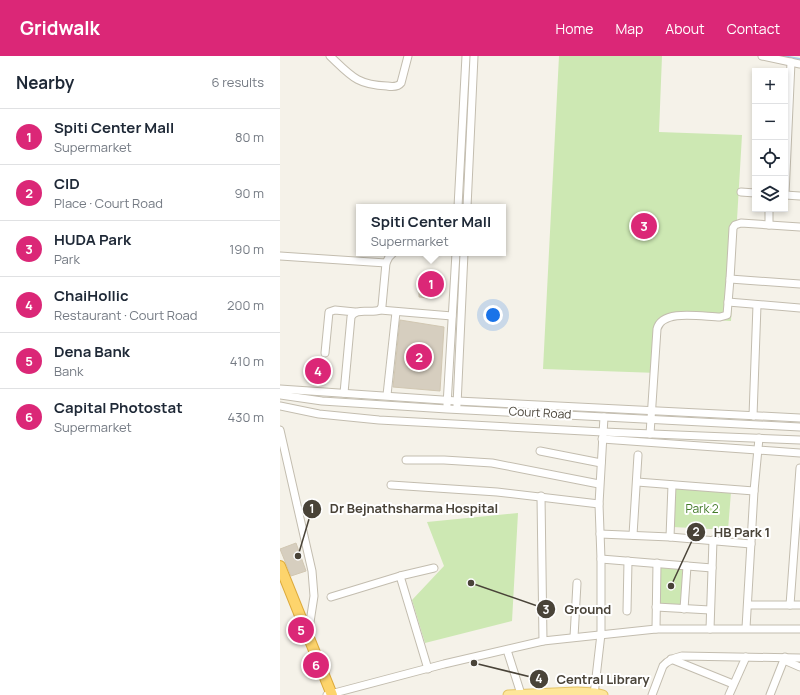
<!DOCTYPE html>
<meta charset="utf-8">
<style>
:root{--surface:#fff;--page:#f6f6f7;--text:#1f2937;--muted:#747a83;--line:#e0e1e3;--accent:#db2777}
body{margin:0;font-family:Manrope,sans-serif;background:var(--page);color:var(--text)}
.controls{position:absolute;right:12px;top:12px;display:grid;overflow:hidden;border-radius:0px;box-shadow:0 2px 6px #0003}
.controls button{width:36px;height:36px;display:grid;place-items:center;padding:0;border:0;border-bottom:1px solid var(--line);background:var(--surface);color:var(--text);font:20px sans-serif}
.you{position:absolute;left:213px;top:259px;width:14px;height:14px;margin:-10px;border:3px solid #fff;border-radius:50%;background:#1a73e8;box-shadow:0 0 0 6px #1a73e833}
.badge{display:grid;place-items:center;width:26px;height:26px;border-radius:50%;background:var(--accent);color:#fff;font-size:13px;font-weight:700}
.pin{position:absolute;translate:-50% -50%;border:2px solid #fff;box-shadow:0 1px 4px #0006}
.popup{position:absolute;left:76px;top:148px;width:150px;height:52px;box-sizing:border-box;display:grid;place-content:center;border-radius:0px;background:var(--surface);filter:drop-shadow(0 1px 3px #0005);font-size:13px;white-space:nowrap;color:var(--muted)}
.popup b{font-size:15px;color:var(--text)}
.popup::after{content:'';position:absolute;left:50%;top:100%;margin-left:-8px;border:8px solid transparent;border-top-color:var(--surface)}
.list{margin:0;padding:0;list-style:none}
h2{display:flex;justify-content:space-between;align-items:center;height:52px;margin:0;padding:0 16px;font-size:17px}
h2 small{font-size:13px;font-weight:400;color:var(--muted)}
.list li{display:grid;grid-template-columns:26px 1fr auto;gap:12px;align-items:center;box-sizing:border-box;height:56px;padding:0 16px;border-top:1px solid var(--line)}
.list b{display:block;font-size:15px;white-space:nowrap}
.list p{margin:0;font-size:13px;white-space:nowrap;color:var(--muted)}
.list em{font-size:13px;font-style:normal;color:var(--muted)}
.icon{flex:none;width:22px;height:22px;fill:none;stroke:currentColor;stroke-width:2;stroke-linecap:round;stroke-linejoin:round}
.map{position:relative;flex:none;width:520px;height:639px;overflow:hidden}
header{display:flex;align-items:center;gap:24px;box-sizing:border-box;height:56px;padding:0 20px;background:var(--accent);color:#fff}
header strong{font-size:19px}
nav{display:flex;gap:22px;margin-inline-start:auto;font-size:14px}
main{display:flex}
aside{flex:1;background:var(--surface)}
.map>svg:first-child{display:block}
.green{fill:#cde8b3}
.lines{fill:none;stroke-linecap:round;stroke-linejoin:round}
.stream{stroke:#a7cef0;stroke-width:2}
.building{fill:#d6cebf;stroke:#d1c7b2}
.minor-casing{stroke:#c3bdaf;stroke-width:9}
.major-casing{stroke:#e4c568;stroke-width:11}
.highway-casing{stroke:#ddaa3b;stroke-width:12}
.minor{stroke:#fff;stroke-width:7}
.major{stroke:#fee699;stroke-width:9}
.highway{stroke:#fdd46c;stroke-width:10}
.labels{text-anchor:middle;stroke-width:4;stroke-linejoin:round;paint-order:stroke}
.street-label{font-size:12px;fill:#494338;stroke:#fff}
.park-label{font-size:12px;fill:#447b2a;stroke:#fff}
.leader{fill:none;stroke:#494338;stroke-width:1.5}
.callout-dot{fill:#494338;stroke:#fff;stroke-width:1.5}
.mark-label{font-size:12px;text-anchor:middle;font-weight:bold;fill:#fff}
.callout-label{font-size:13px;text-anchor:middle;font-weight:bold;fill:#494338;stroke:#fff;stroke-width:4;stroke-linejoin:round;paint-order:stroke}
</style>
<header>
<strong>Gridwalk</strong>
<nav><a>Home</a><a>Map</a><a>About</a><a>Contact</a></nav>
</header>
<main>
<aside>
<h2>Nearby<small>6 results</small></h2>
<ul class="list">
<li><span class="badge">1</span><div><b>Spiti Center Mall</b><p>Supermarket</p></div><em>80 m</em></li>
<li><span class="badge">2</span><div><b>CID</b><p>Place · Court Road</p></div><em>90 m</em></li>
<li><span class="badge">3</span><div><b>HUDA Park</b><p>Park</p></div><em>190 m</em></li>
<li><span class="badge">4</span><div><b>ChaiHollic</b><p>Restaurant · Court Road</p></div><em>200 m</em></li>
<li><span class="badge">5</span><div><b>Dena Bank</b><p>Bank</p></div><em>410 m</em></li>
<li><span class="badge">6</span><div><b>Capital Photostat</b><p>Supermarket</p></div><em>430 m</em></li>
</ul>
</aside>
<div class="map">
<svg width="520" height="639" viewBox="0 0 520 639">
<rect width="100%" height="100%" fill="#f5f2e9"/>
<g class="green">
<polygon points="279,0 382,0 379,76 462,79 451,265 381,261 378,317 263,313"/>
<polygon points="395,432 451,436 448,474 393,471"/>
<polygon points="238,457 232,565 145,587 132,544 164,510 147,466"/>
<polygon points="378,508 406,510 403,551 377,549"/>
</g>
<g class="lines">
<polyline class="stream" points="503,0 520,3"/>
</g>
<g class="building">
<polygon points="139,234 150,234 148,242 139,241"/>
<polygon points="120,264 164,271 160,335 113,331"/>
<polygon points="16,487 26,515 11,520 0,493"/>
</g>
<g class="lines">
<g class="minor-casing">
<g id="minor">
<path d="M50,0c21,20 27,29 57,30 6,1 11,1 14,-3l7,-27"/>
<polyline points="482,0 520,8"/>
<polyline points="461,136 475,137"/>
<polyline points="505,139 511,6"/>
<polyline points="505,139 520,140"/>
<polyline points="178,151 186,0"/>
<polyline points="187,151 194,0"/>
<polyline points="489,169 489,153"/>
<polyline points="0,200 106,207"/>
<polyline points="450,223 520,228"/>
<polyline points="448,246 520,252"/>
<polyline points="100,254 172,260"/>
<polyline points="45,297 49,256 55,254 75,256"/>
<polyline points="0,333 177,345 520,362"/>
<path d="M64,337l7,-76c5,-10 19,-3 29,-7l2,-4 4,-43 3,-6 4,-4"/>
<polyline points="0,339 42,345 167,353 520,371"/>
<polyline points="107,339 116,256"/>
<polyline points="167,349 176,197"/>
<polyline points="177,349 184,197"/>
<polyline points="0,350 39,358 99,364 323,376 520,384"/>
<polyline points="473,360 477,249"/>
<polyline points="0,374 32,515 34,540 28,579"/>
<path d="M370,378l7,-105c5,-21 47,-12 63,-12l7,-2 3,-36 3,-51 2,-3 6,-2 59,4"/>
<polyline points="322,383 520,397"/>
<polyline points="260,395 321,407"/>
<polyline points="126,404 164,404 212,407 319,428"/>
<polyline points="357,426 474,435"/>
<polyline points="111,429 217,436 319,448"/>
<polyline points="261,440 263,585"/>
<polyline points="320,478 390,481 471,488"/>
<polyline points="353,479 358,399"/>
<polyline points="390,481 392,429"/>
<polyline points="321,503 432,512"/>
<polyline points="120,520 148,613"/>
<polyline points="51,541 120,520 154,512"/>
<polyline points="468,549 520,549"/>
<polyline points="510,549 520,412"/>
<polyline points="376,551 430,554"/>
<polyline points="404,553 407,510"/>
<polyline points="347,555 348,505"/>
<polyline points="466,572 474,435 479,382"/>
<polyline points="376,573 377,507"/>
<polyline points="430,573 433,484"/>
<polyline points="294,581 297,527"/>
<polyline points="227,594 241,638"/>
<polyline points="391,603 453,628"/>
<polyline points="504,604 520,611"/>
<polyline points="47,639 164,608 263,585 376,573 520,573"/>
<polyline points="314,639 321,578 321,503 319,448 324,361"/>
<path d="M372,639l11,-29c5,-6 11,-8 19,-10l118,2"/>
<polyline points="449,639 466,601"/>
<polyline points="490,639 505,601"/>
</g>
</g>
<g class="major-casing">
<polyline id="major" points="228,639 297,636 315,637 323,639"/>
</g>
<g class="highway-casing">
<polyline id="highway" points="0,510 52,639"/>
</g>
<use href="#minor" class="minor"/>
<use href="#major" class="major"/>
<use href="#highway" class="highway"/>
</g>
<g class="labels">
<g class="street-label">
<text transform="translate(260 357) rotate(3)" y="4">Court Road</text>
</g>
<g class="park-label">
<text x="422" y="457">Park 2</text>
</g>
</g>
<path class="leader" d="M18 500L32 453M391 530L416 476M191 527L266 553M194 607L259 623"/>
<g class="callout-dot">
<circle cx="18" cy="500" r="4"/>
<circle cx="391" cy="530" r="4"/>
<circle cx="191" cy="527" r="4"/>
<circle cx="194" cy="607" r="4"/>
<circle cx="32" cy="453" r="10"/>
<circle cx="416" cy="476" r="10"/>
<circle cx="266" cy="553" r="10"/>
<circle cx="259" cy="623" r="10"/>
</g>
<g class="mark-label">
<text x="32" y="457">1</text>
<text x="416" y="480">2</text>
<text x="266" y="558">3</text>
<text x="259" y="627">4</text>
</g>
<g class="callout-label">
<text x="134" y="457">Dr Bejnathsharma Hospital</text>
<text x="462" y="481">HB Park 1</text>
<text x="308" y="558">Ground</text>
<text x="323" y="628">Central Library</text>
</g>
</svg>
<div class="controls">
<button>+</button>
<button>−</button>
<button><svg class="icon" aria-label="locate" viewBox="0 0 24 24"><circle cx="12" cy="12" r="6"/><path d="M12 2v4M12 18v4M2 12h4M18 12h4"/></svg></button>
<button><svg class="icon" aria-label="layers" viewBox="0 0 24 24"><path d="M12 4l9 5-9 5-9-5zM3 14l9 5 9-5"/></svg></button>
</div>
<div class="you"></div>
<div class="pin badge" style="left:151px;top:228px">1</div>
<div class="popup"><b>Spiti Center Mall</b>Supermarket</div>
<div class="pin badge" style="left:139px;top:301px">2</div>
<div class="pin badge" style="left:364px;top:170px">3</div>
<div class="pin badge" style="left:38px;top:315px">4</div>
<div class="pin badge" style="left:21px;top:574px">5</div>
<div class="pin badge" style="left:36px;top:609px">6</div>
</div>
</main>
